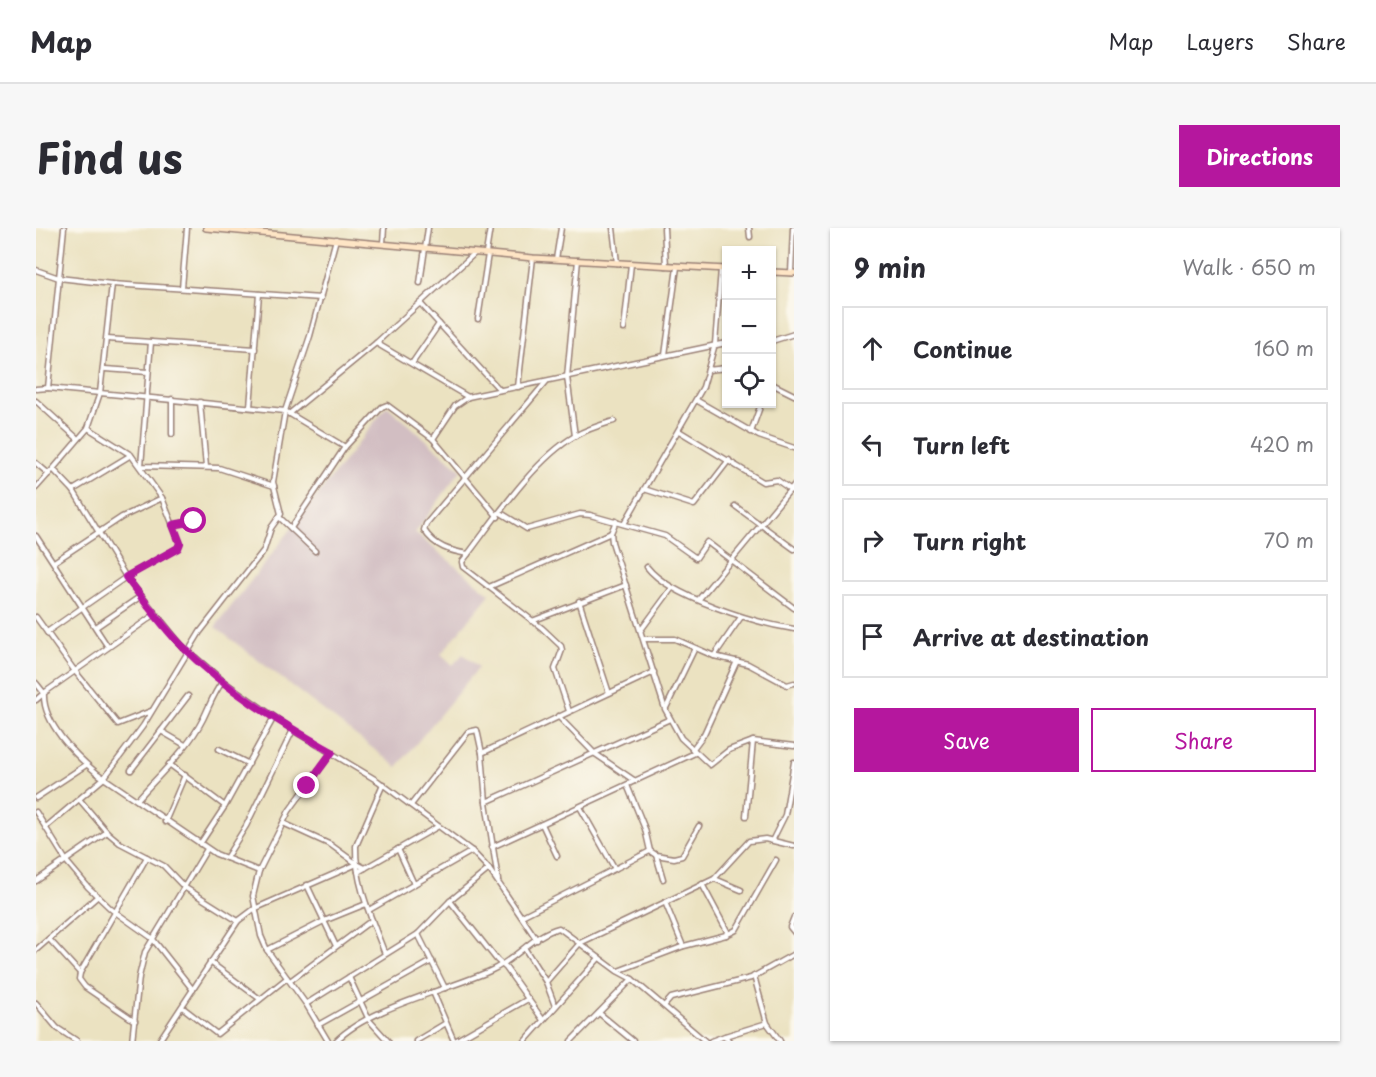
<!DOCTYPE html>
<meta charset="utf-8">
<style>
:root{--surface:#fff;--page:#f7f7f7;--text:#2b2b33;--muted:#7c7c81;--line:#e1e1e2;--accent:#b5179e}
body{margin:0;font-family:"Playpen Sans",sans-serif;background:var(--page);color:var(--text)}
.controls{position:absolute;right:18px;top:18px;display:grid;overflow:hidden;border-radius:0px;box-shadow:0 2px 4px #0004}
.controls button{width:54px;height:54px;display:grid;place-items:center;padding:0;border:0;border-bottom:2px solid var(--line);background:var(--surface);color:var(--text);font:30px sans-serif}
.stop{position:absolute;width:18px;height:18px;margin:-14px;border:4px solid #b5179e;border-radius:50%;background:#fff}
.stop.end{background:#b5179e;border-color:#fff;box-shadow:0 2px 6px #0008}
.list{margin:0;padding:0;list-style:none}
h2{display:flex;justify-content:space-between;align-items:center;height:78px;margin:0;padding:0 24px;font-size:26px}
h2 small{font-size:20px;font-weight:400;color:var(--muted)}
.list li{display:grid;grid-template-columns:39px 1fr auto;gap:18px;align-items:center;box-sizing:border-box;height:84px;margin:0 12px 12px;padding:0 12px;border:2px solid var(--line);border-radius:0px}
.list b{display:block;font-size:22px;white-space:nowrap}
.list em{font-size:20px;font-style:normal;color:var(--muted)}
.actions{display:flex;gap:12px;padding:18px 24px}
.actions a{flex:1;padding:14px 0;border:2px solid var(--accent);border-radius:0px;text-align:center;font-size:21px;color:var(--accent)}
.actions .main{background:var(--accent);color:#fff}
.icon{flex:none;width:33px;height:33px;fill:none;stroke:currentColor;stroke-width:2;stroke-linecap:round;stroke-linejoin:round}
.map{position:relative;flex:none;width:758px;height:813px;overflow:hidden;border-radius:0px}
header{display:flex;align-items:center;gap:36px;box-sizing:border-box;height:84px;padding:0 30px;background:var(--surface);border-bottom:2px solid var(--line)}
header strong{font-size:28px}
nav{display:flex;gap:33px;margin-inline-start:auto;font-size:21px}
.intro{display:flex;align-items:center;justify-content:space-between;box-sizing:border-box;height:144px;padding:0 36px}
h1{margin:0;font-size:42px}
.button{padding:15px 27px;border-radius:0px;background:var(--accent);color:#fff;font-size:21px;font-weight:700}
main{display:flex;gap:36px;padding:0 36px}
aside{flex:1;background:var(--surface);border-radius:0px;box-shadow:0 2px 4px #0004}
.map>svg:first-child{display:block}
.industrial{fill:#d2bec2}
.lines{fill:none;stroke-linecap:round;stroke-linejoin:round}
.minor-casing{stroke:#9a8076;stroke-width:7}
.secondary-casing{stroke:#9a8076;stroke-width:8}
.minor{stroke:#fff;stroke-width:4}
.secondary{stroke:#fee5c5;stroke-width:5}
.route{stroke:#b5179e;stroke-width:8}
</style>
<header>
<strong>Map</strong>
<nav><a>Map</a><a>Layers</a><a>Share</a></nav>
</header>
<div class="intro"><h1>Find us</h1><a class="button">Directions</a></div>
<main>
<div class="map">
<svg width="758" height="813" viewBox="0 0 758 813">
<rect width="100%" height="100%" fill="#fbf7ec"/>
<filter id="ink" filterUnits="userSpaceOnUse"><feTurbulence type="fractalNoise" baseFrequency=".0167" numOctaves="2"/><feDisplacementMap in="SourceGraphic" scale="12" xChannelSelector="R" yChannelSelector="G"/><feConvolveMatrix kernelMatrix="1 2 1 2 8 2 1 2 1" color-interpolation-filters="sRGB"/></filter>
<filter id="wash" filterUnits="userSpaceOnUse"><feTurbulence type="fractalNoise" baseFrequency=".008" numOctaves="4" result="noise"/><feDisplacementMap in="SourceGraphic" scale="24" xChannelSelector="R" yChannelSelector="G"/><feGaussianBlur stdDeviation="1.35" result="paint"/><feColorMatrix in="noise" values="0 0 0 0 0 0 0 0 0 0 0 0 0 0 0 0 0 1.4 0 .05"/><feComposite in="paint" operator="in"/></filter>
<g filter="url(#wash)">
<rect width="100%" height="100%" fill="#ebe2c1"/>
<polygon class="industrial" points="351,178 425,242 379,305 454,366 405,426 417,437 427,426 443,439 361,539 179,399"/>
</g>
<g filter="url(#ink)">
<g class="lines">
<g class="minor-casing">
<g id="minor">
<polyline points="28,0 12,160 64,165 52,200 17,241 37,262 90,349 146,418 187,453 260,504 342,553 436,623 453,641 501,712"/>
<polyline points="577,0 581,35"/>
<polyline points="628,0 630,38"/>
<polyline points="713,0 714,9"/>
<polyline points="347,15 348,0"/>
<polyline points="450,25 454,0"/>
<polyline points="520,31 525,0"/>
<polyline points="0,42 23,50 76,56 64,165 249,183 274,108 300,11"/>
<polyline points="755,45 757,0"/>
<polyline points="384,55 392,0"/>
<polyline points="76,56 285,70"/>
<polyline points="146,60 151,0"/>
<polyline points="384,75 464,162"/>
<polyline points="442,91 452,26"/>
<polyline points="588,101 595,36"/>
<polyline points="71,111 219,121"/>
<polyline points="736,113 758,106"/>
<polyline points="115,114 105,238 183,240 238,258"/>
<polyline points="340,115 432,169"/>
<polyline points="629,127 641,39"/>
<polyline points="377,134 403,96"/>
<polyline points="69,141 112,144"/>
<polyline points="672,142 690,140"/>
<polyline points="736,156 758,167"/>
<polyline points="482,159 497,30"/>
<polyline points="0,161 12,160"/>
<polyline points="660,172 723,208 758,220"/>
<polyline points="0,173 42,211"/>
<polyline points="164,174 170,239"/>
<polyline points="214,179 223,66"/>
<polyline points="253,186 340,115 439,25"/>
<polyline points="643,203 727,254 741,252 758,264"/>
<polyline points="715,204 725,176"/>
<polyline points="136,206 136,171"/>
<polyline points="539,208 531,149 542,32"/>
<polyline points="397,211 419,178 432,169 690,115"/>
<polyline points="0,235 13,246"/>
<polyline points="0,260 17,241"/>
<polyline points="608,261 658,277 693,232"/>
<polyline points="37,262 95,227"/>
<polyline points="699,278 758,321"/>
<polyline points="465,285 491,301 544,286 554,287 629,308 660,330 671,314 758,380"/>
<polyline points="243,289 279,323"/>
<polyline points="580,293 575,305 576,314 629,481 645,510 674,537 693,522 717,513 758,518"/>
<polyline points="588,296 667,159 679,116 685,41"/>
<polyline points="137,297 157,293"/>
<polyline points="255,300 309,219 346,179 351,177 397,211 462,289"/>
<polyline points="0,308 72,419"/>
<path d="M432,326c-18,-3 -33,-7 -44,-24l2,-6 120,-142"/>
<polyline points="18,334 86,289 126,270 95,227 52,200"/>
<path d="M611,339c23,30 109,56 147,62"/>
<polyline points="453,359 575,305"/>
<polyline points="663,371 758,257"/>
<polyline points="543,373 573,465"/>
<path d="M118,387l-110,78c-2,30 32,63 54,81l118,80 43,17"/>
<polyline points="0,389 38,442 82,496 115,483"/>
<polyline points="496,393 590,357"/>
<polyline points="60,399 105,368"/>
<polyline points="605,402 636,360"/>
<polyline points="11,404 90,349 142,320 144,315 126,270"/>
<polyline points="608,411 639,411 678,428 712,436 751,457 758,455"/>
<polyline points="678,428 705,389"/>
<polyline points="0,455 8,465 0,472"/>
<polyline points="630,480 659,420"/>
<path d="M533,483l-14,-42 7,-19 -1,-4 -19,-18 -79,-61 -1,-5c30,-39 71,-102 113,-126 12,-7 26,-11 39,-15"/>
<polyline points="522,488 558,525 599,553"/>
<polyline points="125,503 149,517"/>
<polyline points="183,521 213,536"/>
<polyline points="656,522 668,506 701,433"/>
<polyline points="446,525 618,444"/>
<polyline points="133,536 189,578"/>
<polyline points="95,542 152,468"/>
<path d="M347,556l-27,62c-1,37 16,74 29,108"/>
<polyline points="591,557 609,601 614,623"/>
<polyline points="0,570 50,537"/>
<polyline points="43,571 71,604 84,615 128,638 148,659 202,693"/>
<path d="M101,572c22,-25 51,-51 66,-81 7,-14 10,-25 20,-38"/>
<polyline points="450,574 634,491"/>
<polyline points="375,577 432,504 441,502 446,525 450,574 462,652"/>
<polyline points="544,579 579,641"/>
<polyline points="0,584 31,634 52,659 75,681 116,710 157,762"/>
<polyline points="710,588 717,513"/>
<polyline points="129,594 149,547"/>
<polyline points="247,595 295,617 321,636 329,640"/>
<polyline points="506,596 521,628"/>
<polyline points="10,599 68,550 107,498 164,404 228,322 235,300 245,286 237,254 249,183 309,219"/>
<polyline points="737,611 749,587 758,534"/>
<polyline points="164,616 189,578 238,489"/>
<polyline points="456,619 659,525"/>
<polyline points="362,621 378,656"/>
<polyline points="620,627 638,630 646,628 663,598"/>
<polyline points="190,630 210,598 257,502"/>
<polyline points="322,644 401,599"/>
<polyline points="679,651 705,662"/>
<polyline points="0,653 71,604"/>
<polyline points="271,657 300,718"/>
<polyline points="414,673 461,732 470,740 507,792"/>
<polyline points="629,674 647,718"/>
<polyline points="333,682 436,623"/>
<polyline points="486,688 614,623 620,627 627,651"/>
<polyline points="758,689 754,699 758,704"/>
<polyline points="382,706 409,760"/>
<polyline points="690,707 700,702 740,632"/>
<polyline points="13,711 44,745"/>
<polyline points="489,721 510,754 519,778"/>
<polyline points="0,722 62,668"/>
<polyline points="231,722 288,693 330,676"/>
<polyline points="174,734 224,771"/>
<polyline points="582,743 648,718 690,707 691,703 666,656"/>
<polyline points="718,748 731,795 744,813"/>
<polyline points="313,749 333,792 352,813"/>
<polyline points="254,753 336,692"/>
<polyline points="510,754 544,715 678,651 713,613 729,611 758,618"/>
<polyline points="397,764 418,813"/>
<polyline points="0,775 21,800 41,813"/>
<polyline points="270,776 382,706 414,673 453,641"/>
<polyline points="628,778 635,770 715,750 758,726"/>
<polyline points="146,779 181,806 251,750"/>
<polyline points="563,785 597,813"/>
<polyline points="99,793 49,759 43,751 44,745 111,629"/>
<polyline points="282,797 396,733"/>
<polyline points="689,808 731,795"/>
<polyline points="96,813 103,749 109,724 171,621"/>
<polyline points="123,813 202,693 218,681 321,636"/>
<polyline points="292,813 270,776 231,722 225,708 217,668 223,643 253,583 296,524"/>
<path d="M300,813c33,-34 113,-51 156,-71 23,-10 42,-36 67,-42l58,43 15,8 73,62"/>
<polyline points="380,813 410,795"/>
<polyline points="419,813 492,771"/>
<polyline points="489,813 563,730"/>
<polyline points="535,813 596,751"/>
<polyline points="675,813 689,808 693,813"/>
</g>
</g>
<g class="secondary-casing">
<g id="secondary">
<polyline points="170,0 497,30 690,41"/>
<polyline points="736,44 758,45"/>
</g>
</g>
<use href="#minor" class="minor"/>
<use href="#secondary" class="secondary"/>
</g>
</g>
<g class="lines" filter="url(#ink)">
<path class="route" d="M158,293l-21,4 7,18 -2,5 -52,29c18,23 35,48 55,68 43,44 98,77 151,107l-25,34"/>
</g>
</svg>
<div class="controls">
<button>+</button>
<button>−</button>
<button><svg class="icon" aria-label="locate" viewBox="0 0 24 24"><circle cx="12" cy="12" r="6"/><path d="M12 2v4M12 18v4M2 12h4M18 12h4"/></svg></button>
</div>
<div class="stop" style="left:158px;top:293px"></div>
<div class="stop end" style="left:271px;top:558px"></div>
</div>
<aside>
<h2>9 min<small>Walk · 650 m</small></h2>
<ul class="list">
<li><svg class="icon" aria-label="ahead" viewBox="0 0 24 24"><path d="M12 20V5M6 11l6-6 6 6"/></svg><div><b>Continue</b></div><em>160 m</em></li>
<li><svg class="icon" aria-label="left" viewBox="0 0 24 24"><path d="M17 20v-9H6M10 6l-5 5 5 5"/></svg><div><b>Turn left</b></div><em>420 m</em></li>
<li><svg class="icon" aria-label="right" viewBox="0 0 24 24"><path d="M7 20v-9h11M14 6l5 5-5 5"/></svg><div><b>Turn right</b></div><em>70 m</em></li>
<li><svg class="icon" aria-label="arrive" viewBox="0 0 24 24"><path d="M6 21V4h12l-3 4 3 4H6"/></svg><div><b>Arrive at destination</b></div></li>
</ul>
<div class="actions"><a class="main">Save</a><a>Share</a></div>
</aside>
</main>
